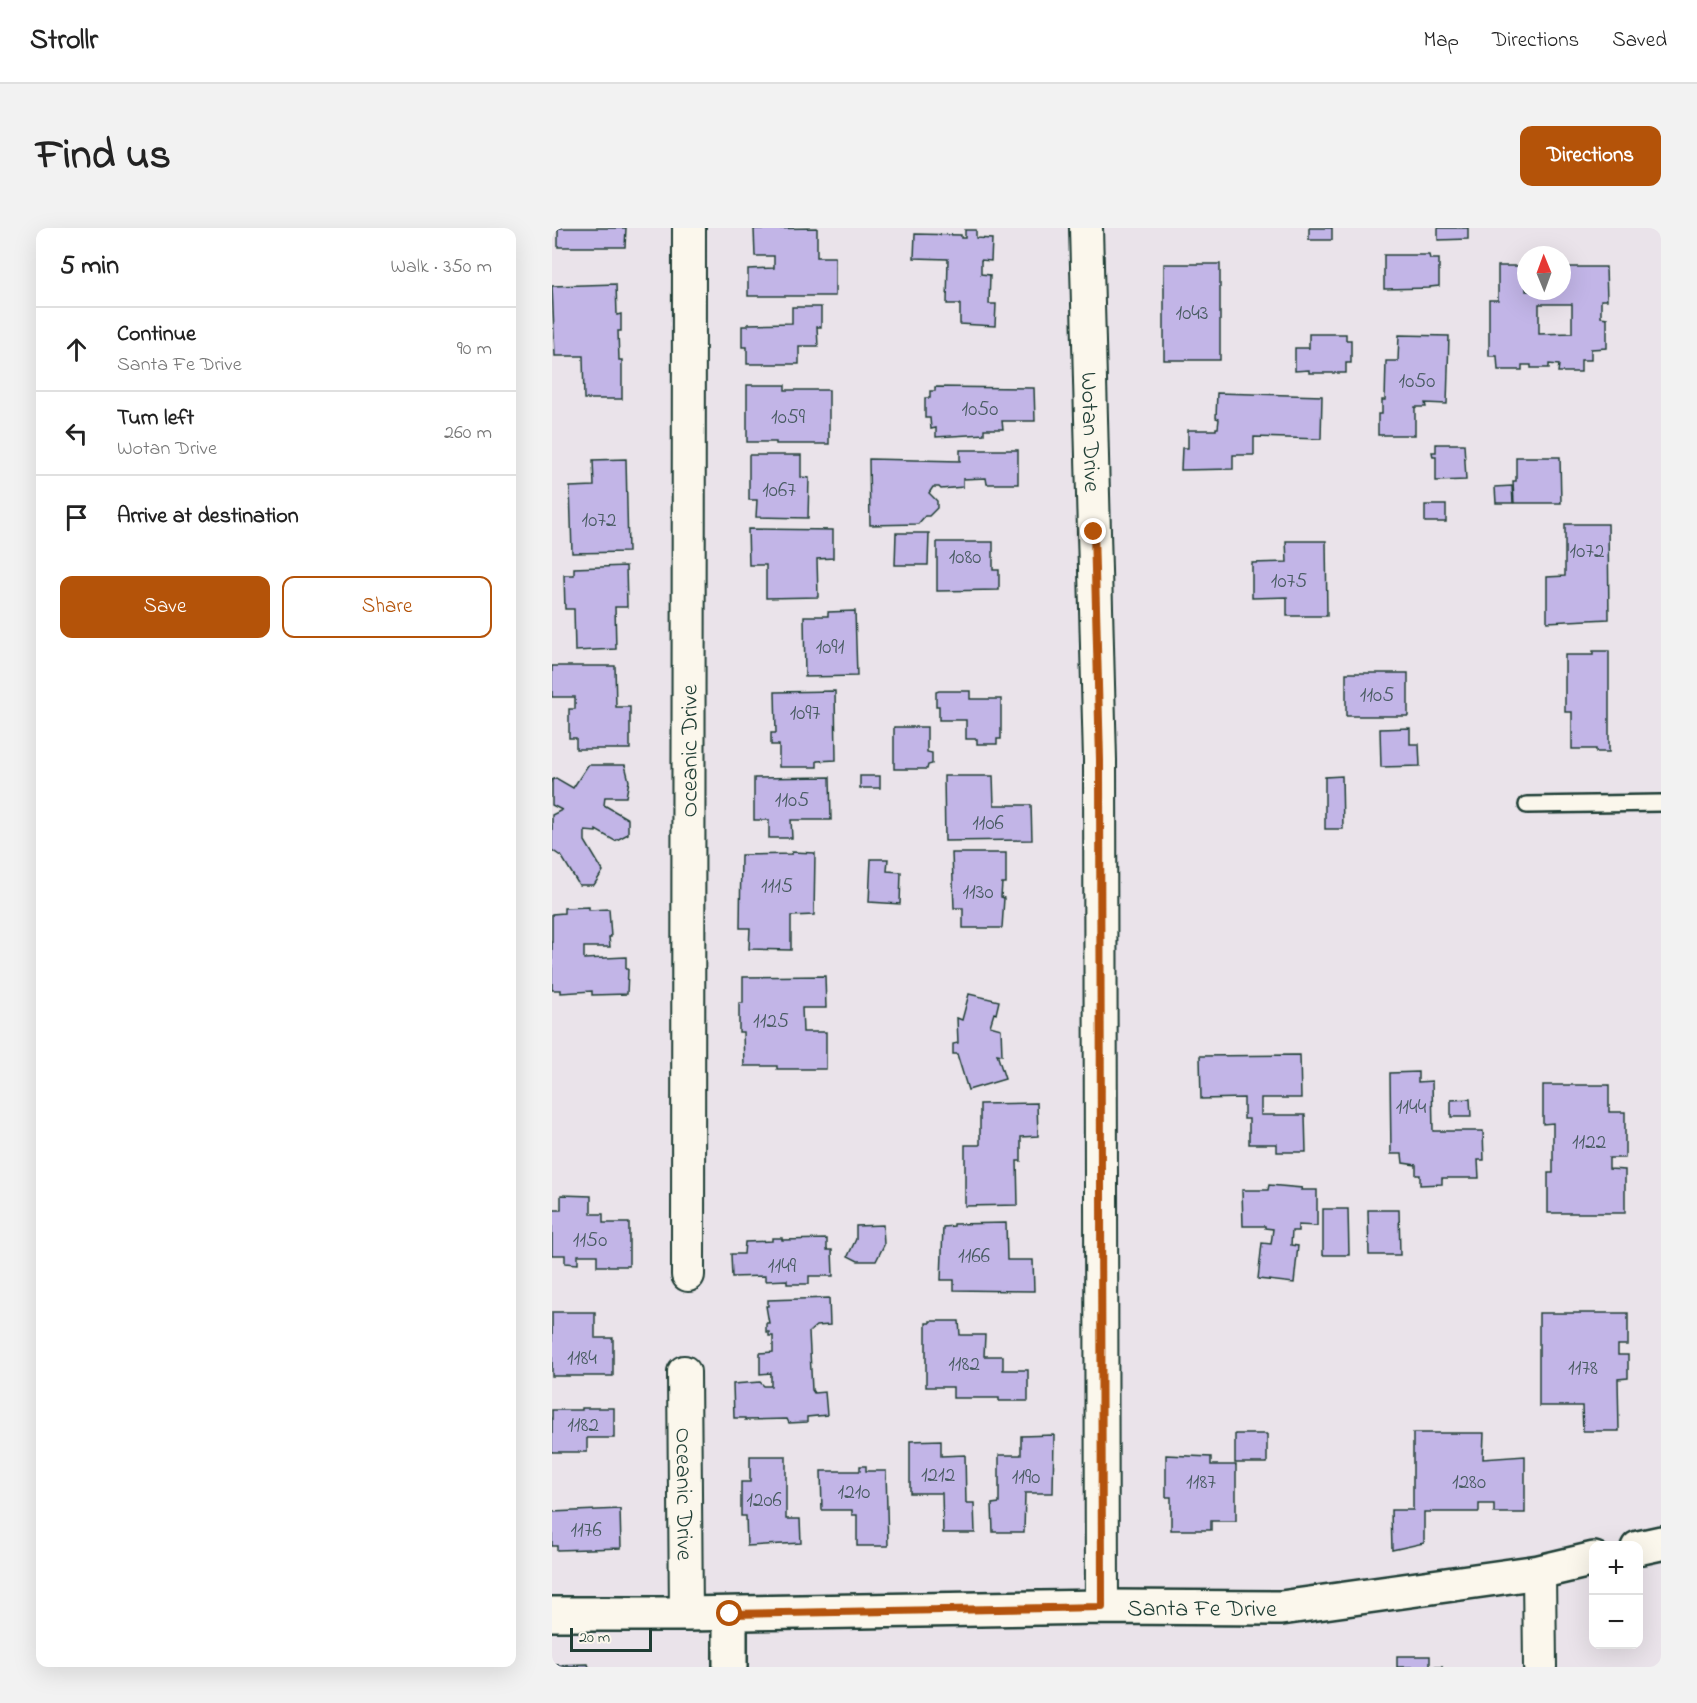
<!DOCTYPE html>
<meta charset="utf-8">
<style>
:root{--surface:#fff;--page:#f2f2f2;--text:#222;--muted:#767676;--line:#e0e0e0;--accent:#b45309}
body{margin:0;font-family:"Indie Flower",sans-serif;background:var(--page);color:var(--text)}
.controls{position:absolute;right:18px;bottom:18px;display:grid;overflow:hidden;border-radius:12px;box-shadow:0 6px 24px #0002}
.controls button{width:54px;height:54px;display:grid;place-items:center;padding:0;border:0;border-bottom:2px solid var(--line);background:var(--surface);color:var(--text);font:30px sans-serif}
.compass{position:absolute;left:965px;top:18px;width:54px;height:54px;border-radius:50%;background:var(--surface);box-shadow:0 6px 24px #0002;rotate:359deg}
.scale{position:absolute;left:18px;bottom:15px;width:82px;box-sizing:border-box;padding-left:6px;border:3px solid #1f3d34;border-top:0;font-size:16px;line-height:21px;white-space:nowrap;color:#1f3d34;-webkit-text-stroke:4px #fbf7ec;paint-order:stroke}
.stop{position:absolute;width:18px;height:18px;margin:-14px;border:4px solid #b45309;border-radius:50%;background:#fff}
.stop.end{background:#b45309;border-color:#fff;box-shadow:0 2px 6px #0008}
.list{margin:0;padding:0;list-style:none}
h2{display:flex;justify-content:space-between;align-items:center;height:78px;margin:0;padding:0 24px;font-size:26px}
h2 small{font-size:20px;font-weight:400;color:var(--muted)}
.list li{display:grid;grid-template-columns:39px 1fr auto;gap:18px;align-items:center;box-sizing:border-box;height:84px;padding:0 24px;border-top:2px solid var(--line)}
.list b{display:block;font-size:22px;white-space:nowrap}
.list p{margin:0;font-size:20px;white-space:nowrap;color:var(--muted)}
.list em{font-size:20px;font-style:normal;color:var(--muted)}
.actions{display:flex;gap:12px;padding:18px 24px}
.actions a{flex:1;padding:14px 0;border:2px solid var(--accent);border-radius:12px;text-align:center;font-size:21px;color:var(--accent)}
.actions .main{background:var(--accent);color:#fff}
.icon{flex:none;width:33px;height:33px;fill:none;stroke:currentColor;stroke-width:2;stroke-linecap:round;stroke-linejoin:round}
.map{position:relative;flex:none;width:1109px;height:1439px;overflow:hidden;border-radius:12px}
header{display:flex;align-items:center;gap:36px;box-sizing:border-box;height:84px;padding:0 30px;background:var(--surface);border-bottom:2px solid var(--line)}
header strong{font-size:28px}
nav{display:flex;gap:33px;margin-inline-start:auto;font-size:21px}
.intro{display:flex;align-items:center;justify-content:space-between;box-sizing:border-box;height:144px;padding:0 36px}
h1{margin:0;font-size:42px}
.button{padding:15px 27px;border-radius:12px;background:var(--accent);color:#fff;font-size:21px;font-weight:700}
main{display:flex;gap:36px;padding:0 36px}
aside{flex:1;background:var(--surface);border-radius:12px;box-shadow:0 6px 24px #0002}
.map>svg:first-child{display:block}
.building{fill:#c2b5e7;stroke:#1f3d34;stroke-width:1.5;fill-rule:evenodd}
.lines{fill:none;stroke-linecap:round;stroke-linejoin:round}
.service-casing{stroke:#1f3d34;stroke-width:20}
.minor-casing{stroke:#1f3d34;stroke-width:36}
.secondary-casing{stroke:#1f3d34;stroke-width:38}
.service{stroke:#fbf7ec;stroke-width:15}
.minor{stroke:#fbf7ec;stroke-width:32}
.secondary{stroke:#fbf7ec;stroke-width:33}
.route{stroke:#b45309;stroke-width:8}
.labels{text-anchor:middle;stroke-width:4.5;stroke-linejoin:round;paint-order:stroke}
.number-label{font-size:21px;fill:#485b61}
.street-label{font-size:24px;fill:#1f3d34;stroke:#fbf7ec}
</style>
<header>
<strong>Strollr</strong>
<nav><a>Map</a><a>Directions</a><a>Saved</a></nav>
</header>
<div class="intro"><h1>Find us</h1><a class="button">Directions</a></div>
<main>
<aside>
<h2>5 min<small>Walk · 350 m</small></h2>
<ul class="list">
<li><svg class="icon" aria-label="ahead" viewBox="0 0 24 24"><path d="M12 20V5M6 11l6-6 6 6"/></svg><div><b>Continue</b><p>Santa Fe Drive</p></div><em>90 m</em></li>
<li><svg class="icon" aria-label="left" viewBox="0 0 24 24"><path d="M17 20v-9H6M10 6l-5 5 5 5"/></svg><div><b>Turn left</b><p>Wotan Drive</p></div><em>260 m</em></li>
<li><svg class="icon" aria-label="arrive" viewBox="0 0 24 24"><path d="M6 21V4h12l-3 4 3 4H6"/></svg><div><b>Arrive at destination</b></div></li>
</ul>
<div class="actions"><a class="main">Save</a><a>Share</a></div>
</aside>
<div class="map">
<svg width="1109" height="1439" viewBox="0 0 1109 1439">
<rect width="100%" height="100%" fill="#eae3ea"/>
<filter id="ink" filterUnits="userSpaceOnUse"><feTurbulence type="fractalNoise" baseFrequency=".0167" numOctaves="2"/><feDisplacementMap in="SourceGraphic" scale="12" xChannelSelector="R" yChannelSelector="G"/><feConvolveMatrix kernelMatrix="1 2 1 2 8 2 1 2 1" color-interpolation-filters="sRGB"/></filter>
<g filter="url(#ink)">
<g class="building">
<polygon points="6,0 74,0 73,19 6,19"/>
<polygon points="265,0 265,29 283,29 283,68 196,68 196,41 222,40 222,28 203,28 202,1"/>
<rect x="757" y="0" width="23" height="12"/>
<polygon points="886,0 916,0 916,11 886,12"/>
<polygon points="413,2 424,2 424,10 440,11 439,33 429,32 429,46 438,47 437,76 444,76 443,98 408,96 408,76 395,76 396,31 362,30 363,6 409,7 409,10 413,10"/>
<polygon points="832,27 877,27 878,31 887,31 887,58 878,59 878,60 832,61"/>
<path d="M969,33h5v30h36v-24h44l1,33h-6v17l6,1v30l-16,1v11h-10v12h-23l1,-7 -10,-1v4h-18v-3h-9v5h-24l-1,-14h-8v-56h9v-34h23zM987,76h33v29l-33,1z"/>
<rect x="612" y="36" width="56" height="96"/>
<polygon points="64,56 65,87 69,86 69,103 66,103 67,132 70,132 70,171 32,171 31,128 3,128 0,58"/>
<polygon points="240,79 269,79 269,99 265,99 266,118 247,118 247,136 195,136 195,119 190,119 190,98 196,98 196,96 240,95"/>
<polygon points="757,106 794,106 794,112 799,112 799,135 794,135 794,145 757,145 757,142 743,143 743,120 757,120"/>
<polygon points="847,107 897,108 895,176 873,175 874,179 863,179 863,207 826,207 826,186 830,186 830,172 833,172 834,133 846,133"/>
<polygon points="195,157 233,157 233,162 277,162 277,216 224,216 224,214 195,214"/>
<polygon points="383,159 482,160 483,193 450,193 451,201 432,201 432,206 384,209 384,200 379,201 378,190 373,190 373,170 378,170 378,163 383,163"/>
<polygon points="665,165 770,168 769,211 702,209 702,227 681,227 681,241 629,242 630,220 636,220 636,202 664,202 664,200 666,200 667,191 664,190"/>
<polygon points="884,216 912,216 914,252 884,253 884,229 881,229 880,224 884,224"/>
<polygon points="408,222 466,222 466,256 435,256 434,250 411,251 411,259 389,261 387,259 381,259 377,265 385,273 385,280 377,288 373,288 366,296 318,297 317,231 408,233"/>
<polygon points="197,227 249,227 249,249 257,250 256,290 204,289 205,272 197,272"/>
<polygon points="964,229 1008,229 1009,275 962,275 961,253 964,253"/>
<polygon points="74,231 76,324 20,325 18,259 42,258 41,232"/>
<polygon points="960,258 961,275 944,275 943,259"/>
<rect x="873" y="277" width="21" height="17"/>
<polygon points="1013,296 1056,296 1057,391 995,394 995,349 1013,348"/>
<polygon points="196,301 281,302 281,330 265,331 266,369 214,370 214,337 197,337"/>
<polygon points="344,305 377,305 376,337 343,337"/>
<polygon points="734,313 774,313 775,388 735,388 735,369 700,370 700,335 735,334"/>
<polygon points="385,314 441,314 441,342 447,342 447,362 385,363"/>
<polygon points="74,338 75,379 63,379 64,421 23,423 22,381 13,381 12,347 22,347 22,340"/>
<polygon points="303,383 305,448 253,449 252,388 276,388 276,384"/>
<polygon points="1041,423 1057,423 1057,524 1044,524 1044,521 1020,521 1020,484 1013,484 1013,427 1041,427"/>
<polygon points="0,438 63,438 64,479 78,479 78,521 24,521 24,510 17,510 17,481 23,481 23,469 0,469"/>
<rect x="794" y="445" width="62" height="43"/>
<polygon points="283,463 284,532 265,533 265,539 227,539 227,517 219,517 219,505 224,505 223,464"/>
<polygon points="387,463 418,463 418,471 449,471 449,511 445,511 445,516 425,516 425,511 414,511 414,492 387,492 387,478 384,478 384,464"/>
<polygon points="342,499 375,499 375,524 380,525 380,536 376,537 375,541 342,541"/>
<polygon points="858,500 858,516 867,516 868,538 829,539 828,501"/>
<polygon points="36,537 73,537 77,553 74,569 53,569 52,577 76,591 76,606 63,613 44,602 44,604 33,603 33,613 51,643 42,657 27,657 10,629 0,622 0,587 10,582 0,577 0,552 4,550 21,560"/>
<rect x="308" y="548" width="20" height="12"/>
<polygon points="392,548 441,548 442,577 479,577 480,612 393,613"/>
<polygon points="790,548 791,601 773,601 773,549"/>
<polygon points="278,549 279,592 239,592 240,610 217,610 217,592 202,592 202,550"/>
<polygon points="240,624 263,625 262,687 239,688 239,722 197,721 198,700 188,700 189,627 240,626"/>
<polygon points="400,625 454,625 454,655 450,655 449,669 452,670 450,700 411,700 411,680 402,680"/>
<polygon points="319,631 336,631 335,643 349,644 348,676 317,674"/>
<polygon points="37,679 37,682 57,681 59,709 57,709 58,719 32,719 32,731 74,729 74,741 76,741 75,766 40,767 40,763 9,765 9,762 0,762 0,686 12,685 12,680"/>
<polygon points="273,748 274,780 250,780 251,804 274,804 274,841 225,841 225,838 192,838 191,804 187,804 187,775 191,775 191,749"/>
<polygon points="417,766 447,773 444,786 442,785 438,798 449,801 450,827 445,826 453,851 416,862 405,826 401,826 401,816 406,815 405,790 410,792"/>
<polygon points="748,827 749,870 709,870 709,887 753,887 754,924 725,924 725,916 697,916 697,891 692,891 692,870 649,871 648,828"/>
<polygon points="866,844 866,854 880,853 881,903 931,903 932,932 926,932 927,950 890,950 890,956 868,957 868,947 864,947 864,937 851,935 850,926 839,926 838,845"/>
<polygon points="991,857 1057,857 1057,884 1073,884 1073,930 1057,930 1057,941 1073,942 1073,985 996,985 996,945 1001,945 1001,895 991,896"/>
<polygon points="918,871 919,889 899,889 899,872"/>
<polygon points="485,875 486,908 469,909 469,933 465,933 466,977 413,978 413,917 428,917 428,876"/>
<polygon points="717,957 750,960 749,962 765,962 765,998 746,997 746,1003 740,1003 739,1017 746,1018 742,1055 706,1051 710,1015 719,1016 721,1001 713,1000 713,998 691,998 690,962 716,962"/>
<polygon points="9,967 39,968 39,986 51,986 51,995 77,995 77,1038 45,1038 45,1027 26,1027 26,1036 13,1035 13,1027 0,1027 0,982 9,982"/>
<polygon points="771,981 796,981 797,1027 771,1027"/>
<polygon points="816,982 847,982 848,1027 817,1027"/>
<polygon points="454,995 455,1032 481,1032 482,1063 402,1062 402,1052 389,1052 391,999 402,998 402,996"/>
<polygon points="331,997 332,1017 324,1033 306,1033 296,1028 304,1011 304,998"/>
<polygon points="220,1010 230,1010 230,1012 275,1011 275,1022 280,1022 281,1048 257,1048 257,1056 235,1056 235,1052 213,1053 213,1048 180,1049 179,1026 192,1026 193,1014 220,1013"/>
<polygon points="277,1070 278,1097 264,1098 257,1104 260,1162 262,1165 273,1164 275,1187 255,1189 255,1194 237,1195 235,1191 193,1192 193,1190 182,1190 181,1156 208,1154 212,1158 219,1158 219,1145 208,1146 208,1125 221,1124 221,1108 217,1108 217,1104 214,1104 214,1095 217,1095 214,1078 216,1078 216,1072"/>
<polygon points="0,1084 43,1084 43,1110 61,1110 61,1148 0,1148"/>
<polygon points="987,1085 1076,1085 1076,1117 1066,1117 1066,1127 1076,1127 1076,1150 1066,1151 1067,1203 1031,1203 1030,1178 987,1178"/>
<polygon points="378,1093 407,1093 408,1107 433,1107 432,1128 451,1128 451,1142 476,1142 476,1173 447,1173 447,1170 401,1170 401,1159 374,1159 374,1095 378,1095"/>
<polygon points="30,1180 62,1180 62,1210 35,1210 35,1224 0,1224 0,1182 30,1182"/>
<polygon points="861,1205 932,1205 931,1231 973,1228 973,1285 942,1285 942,1276 927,1276 927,1284 872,1284 872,1315 840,1322 839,1282 861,1282"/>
<rect x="683" y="1206" width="32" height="29"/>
<polygon points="502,1207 501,1265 473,1265 472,1304 441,1304 440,1276 447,1275 447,1227 469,1227 469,1208"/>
<polygon points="389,1212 389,1228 413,1227 414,1275 422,1275 423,1305 391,1305 390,1265 358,1265 358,1213"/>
<polygon points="614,1227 659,1229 659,1237 684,1237 684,1293 659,1293 659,1302 619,1302 619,1269 614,1269"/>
<polygon points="198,1228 234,1228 234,1291 248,1291 249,1315 195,1318 194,1288 189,1288 189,1254 198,1254"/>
<polygon points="308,1238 314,1238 314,1243 334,1243 336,1318 305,1318 305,1287 300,1287 300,1282 270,1282 269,1243 308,1243"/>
<polygon points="68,1281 69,1320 5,1322 5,1318 0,1318 0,1284"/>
<polygon points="845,1428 878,1428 878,1439 891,1439 845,1439"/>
<polygon points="36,1436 37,1439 0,1439 0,1437"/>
</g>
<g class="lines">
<g class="service-casing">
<polyline id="service" points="975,577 1109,575"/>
</g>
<g class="minor-casing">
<g id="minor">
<path id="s1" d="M534,0l14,532 2,847"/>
<path id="s2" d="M136,1047l1,-1047"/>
<path id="s3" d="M132,1144l2,242"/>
<polyline points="987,1344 988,1439"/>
</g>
</g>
<g class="secondary-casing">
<g id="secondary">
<polyline points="1086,1320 1109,1315"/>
<path id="s4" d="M0,1386h134l416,-7 179,1 258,-36 55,-13"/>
<polyline points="178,1386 178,1439"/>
</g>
</g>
<use href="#service" class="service"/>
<use href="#minor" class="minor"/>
<use href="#secondary" class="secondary"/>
</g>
</g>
<g class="lines" filter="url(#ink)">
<polyline class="route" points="178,1386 550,1379 548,532 542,304"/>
</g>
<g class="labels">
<g class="number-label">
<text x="640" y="91">1043</text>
<text x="865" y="159">1050</text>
<text x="428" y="187">1050</text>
<text x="236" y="195">1059</text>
<text x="227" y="268">1067</text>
<text x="47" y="298">1072</text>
<text x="1035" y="329">1072</text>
<text x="413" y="335">1080</text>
<text x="737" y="359">1075</text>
<text x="278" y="425">1091</text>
<text x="825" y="473">1105</text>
<text x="253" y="491">1097</text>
<text x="240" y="578">1105</text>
<text x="436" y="601">1106</text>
<text x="225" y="664">1115</text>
<text x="426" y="670">1130</text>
<text x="219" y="799">1125</text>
<text x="859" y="885">1144</text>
<text x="1037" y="920">1122</text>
<text x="38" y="1018">1150</text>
<text x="422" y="1034">1166</text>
<text x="230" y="1044">1149</text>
<text x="30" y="1136">1184</text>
<text x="412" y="1142">1182</text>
<text x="1031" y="1146">1178</text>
<text x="31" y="1203">1182</text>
<text x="386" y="1253">1212</text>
<text x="474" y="1255">1190</text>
<text x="649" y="1260">1187</text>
<text x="917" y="1260">1280</text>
<text x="302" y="1270">1210</text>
<text x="212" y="1278">1206</text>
<text x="34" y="1308">1176</text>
</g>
<g class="street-label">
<text dy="8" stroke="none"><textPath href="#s1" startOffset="204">Wotan Drive</textPath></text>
<text dy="8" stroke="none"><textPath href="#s2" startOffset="524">Oceanic Drive</textPath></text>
<text dy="8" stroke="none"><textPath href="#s3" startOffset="122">Oceanic Drive</textPath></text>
<text dy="8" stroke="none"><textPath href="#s4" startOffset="650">Santa Fe Drive</textPath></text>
</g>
</g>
</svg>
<div class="controls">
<button>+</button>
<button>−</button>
</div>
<svg class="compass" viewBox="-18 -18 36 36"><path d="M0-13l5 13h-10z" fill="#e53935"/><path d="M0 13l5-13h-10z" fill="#767676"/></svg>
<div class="scale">20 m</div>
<div class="stop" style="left:178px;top:1386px"></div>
<div class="stop end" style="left:542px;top:304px"></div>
</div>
</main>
